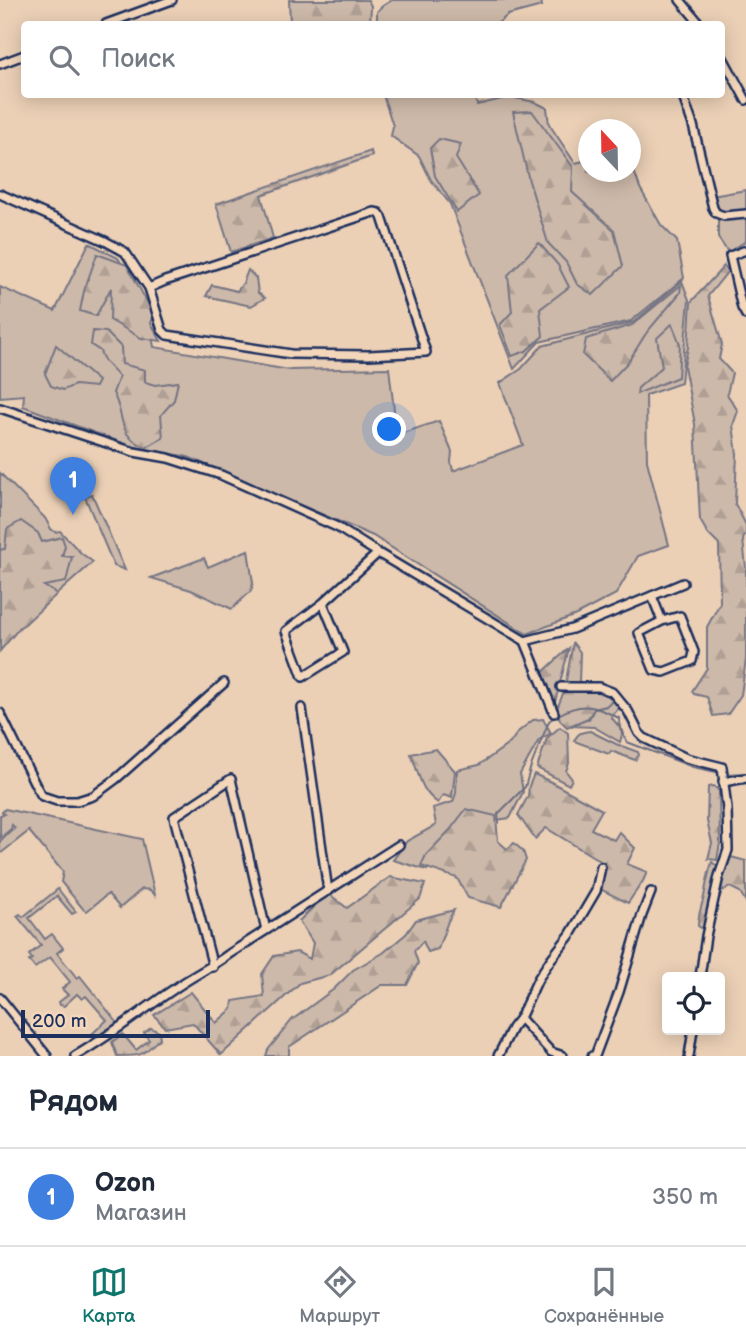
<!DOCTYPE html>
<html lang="ru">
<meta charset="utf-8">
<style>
:root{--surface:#fff;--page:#f2f2f3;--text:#1f2937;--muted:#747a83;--line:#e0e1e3;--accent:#0f766e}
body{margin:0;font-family:"Balsamiq Sans",sans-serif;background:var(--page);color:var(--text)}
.controls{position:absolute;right:21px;bottom:21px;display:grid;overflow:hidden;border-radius:7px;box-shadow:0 4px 18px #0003}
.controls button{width:63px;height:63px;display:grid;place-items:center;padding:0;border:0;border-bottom:2px solid var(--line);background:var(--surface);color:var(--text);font:35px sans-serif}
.compass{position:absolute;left:578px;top:119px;width:63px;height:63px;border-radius:50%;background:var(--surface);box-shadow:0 4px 18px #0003;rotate:338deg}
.scale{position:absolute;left:21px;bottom:18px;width:189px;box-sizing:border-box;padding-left:7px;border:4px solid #1b2f5e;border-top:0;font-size:19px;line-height:24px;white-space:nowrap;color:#1b2f5e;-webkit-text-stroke:5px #f4d7ba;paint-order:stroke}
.you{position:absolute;left:390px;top:430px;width:24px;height:24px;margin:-18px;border:5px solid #fff;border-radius:50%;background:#1a73e8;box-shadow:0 0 0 10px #1a73e833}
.badge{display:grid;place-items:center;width:46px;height:46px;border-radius:50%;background:var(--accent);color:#fff;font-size:23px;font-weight:700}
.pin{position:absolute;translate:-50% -58px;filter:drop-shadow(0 2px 4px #0008)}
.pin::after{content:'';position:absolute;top:37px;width:24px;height:21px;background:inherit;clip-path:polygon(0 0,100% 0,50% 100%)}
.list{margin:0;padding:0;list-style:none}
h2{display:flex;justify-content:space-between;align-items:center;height:91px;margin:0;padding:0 28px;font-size:30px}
h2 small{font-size:23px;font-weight:400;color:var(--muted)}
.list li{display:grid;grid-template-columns:46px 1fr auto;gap:21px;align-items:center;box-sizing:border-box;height:98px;padding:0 28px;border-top:2px solid var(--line)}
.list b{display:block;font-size:26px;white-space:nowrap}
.list p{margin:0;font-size:23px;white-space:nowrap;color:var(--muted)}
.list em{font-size:23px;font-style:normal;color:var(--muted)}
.icon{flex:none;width:38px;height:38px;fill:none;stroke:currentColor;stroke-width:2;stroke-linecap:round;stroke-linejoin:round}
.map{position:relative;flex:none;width:746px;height:1056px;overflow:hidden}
.search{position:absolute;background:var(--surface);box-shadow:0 4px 18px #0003;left:21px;right:21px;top:21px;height:77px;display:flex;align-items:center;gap:18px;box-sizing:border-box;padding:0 24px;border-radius:7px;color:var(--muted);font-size:26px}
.sheet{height:189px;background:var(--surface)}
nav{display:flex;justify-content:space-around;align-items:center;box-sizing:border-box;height:98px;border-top:2px solid var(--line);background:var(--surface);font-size:19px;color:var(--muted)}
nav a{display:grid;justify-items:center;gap:4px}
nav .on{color:var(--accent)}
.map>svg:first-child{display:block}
.green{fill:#cdb9a9;stroke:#747484;stroke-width:2}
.forest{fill:url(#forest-firs);stroke:#747484;stroke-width:2}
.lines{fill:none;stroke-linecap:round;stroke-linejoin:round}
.stream{stroke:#6b6d80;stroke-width:2}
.minor-casing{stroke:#1b2f5e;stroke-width:12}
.minor{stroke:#f4d7ba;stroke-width:7}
</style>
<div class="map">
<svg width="746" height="1056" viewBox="0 0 746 1056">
<defs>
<pattern id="forest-firs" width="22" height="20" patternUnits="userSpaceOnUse" patternTransform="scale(1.75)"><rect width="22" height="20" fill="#cdb9a9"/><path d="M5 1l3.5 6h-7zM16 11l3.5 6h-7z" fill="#af9f94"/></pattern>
</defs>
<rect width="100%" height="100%" fill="#ebd0b6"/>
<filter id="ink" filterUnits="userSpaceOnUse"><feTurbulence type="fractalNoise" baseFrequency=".0143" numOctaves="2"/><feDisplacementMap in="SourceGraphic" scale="14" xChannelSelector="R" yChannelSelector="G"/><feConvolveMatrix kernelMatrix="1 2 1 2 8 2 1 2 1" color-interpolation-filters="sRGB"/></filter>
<g filter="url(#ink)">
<g class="green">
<polygon points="392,0 541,0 542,6 508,15 498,23 492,24 377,24 377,12 381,7"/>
<polygon points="383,95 474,95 477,105 510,97 535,102 547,108 549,124 575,163 588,160 588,172 630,172 631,162 640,188 661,225 677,241 684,278 631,321 539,342 514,369 450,204 431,180 419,156 391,136 393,126"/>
<polygon points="746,190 746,241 728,252 718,238 718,209 712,196"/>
<polygon points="89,243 118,258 146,303 154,347 289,370 389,368 397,435 439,421 452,452 451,462 453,471 523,445 500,383 521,369 542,346 634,322 682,281 689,300 681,383 646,395 647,461 669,545 638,556 616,594 576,615 527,634 373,536 188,457 130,446 23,406 24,395 0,397 0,287 55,311"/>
<polygon points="0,473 45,518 51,529 55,532 60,531 81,553 93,562 57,594 43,586 72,557 62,556 42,542 0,550"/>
<polygon points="92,494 125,570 114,566 85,497"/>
<polygon points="248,550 253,583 251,591 232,609 191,590 151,578 204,558 208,567"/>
<polygon points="614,700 620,707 611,717 623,731 620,742 594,727 571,726 589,719 594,709 607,706"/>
<polygon points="543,719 551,733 539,740 520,774 523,792 510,818 496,820 452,837 427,870 393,860 407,841 436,825 433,808 453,802 456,793 457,770 479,765 510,743 518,732 533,720"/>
<path d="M590,731l26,13 22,8 1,3 -4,5 -24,-9 -2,3 -35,-13c4,-8 7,-9 16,-10z"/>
<polygon points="5,809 142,839 155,895 150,890 142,889 120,908 108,894 87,911 84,910 61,882 63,872 29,831 0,854 0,841 15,828 12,825 11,829 0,838 0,815 4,814 2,812"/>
<path d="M58,889l18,23 -4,2 -15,-18 -28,22 16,21 7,-5 11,14 -6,5 20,25 3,-2 36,45c-1,8 -13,17 -20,16l-4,-3 15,-14 -21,-24 -4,3 -5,-5 -13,12 -4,-1 -1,-3 9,-7 -6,-6 8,-7 -20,-25 -15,11 -6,-7 3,-2 -3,-4 12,-10 -24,-29 3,-2 3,3z"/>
</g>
<g class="forest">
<polygon points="289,0 368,0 371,6 370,24 345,22 343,24 287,24 290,22"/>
<polygon points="532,111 573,167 572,192 614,230 623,266 593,295 577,284 566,262 548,243 529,181 513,112"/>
<polygon points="439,139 461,144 456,158 479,195 457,212 435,176 430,148"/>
<polygon points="371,151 372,156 261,195 273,238 231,252 216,204"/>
<polygon points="539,243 558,265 569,287 540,309 543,336 526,351 512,356 500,325 512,312 508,275"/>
<polygon points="97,254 127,265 154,315 151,323 161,341 141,338 110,320 111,288 96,316 80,311 84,291"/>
<polygon points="724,266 728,271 708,296 722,344 719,359 732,373 727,394 738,411 733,425 737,454 735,504 746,525 746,534 743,539 746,568 746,659 741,695 728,714 713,716 707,697 694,694 692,691 707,668 707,627 720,603 719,545 708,534 700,520 695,424 684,366 688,347 691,302"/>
<polygon points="248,270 256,278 258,293 265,298 251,306 206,296 212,285 237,291 243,283"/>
<polygon points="681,285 680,293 647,332 628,362 610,381 583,355 586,339 632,325"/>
<polygon points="672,324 680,344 678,377 637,394 638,388 662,367 657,338"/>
<path d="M93,331l13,1 15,15 1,17 23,6v12l10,3 23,-3 -4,18 -13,15 2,23 -16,9c-31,-10 -21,-30 -34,-54l6,-16c-8,-10 -15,-13 -19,-26l-9,-6z"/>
<polygon points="56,345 98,381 95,387 75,385 63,390 51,386 45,374"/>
<polygon points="21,521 38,533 42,542 62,537 65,546 62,556 72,557 66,582 44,586 57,594 25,624 20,627 0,651 0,550 5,549 7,529"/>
<path d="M573,643l7,9 -1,30 3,7c14,-1 23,-1 32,10l-8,7 -12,3 -6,9 -21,9 -7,-7 -3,-11 7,-18z"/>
<polygon points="569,648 555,702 540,675"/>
<polygon points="560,727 568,733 569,763 566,771 572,779 569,785 537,768 547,738"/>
<path d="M436,749l19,22 -3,27 -9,-3 -5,8c-18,-12 -19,-30 -27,-49z"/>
<polygon points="534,774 551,782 602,810 591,829 614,840 619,832 635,848 627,864 647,872 643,881 628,903 600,889 602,862 546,828 535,839 518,815 528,796 529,786"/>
<polygon points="714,786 719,791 720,843 717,860 708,859 712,843 707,821 708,787"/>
<polygon points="466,809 496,816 498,841 507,849 514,843 523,851 526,860 501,907 468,898 457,878 421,866 426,855 450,830"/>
<polygon points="731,857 746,861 746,902 740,892 730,887 722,891 716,906 722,879"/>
<path d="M712,862l6,5 -7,28 -5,36 -8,-5c0,-11 3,-19 6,-29 2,-12 4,-23 8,-35z"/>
<polygon points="390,877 425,884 420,899 330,975 300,983 221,1055 193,1023 165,1028 154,1015 191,992 216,1023 232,1009 233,1001 264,996 262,974 274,956 297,952 310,959 313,943 299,921 328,893 347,908"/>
<polygon points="454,910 448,921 438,949 428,952 423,941 414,951 418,963 407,985 382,985 289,1047 289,1056 266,1056 268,1050 292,1020 334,989 353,970 383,953 406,934 416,920"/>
<path d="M151,1028l8,4 1,6c-19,18 -16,18 -43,18l-5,-14 11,-8 13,16 13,-10 -5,-7z"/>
</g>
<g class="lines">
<g class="stream">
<path d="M558,715c25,-14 37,-9 61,3l1,11 7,13 66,25 28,6"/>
<polyline points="727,774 746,773"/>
<polyline points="499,823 498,814 525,787 531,766 549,721 553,718"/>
</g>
<g class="minor-casing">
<g id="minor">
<polyline points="680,0 700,24"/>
<polyline points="106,24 172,0"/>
<polyline points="722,56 746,100"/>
<polyline points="0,64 24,55"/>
<polyline points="682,94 693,125 713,208 716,213 724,216 746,214"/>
<polyline points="0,194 105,241 125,252 149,288 165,281 374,212 379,213 382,217 426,352 369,355 291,354 167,335 162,330 149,288"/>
<polyline points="746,250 730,256 742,308 746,315"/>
<polyline points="0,408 134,452 168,458 221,475 337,527 378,553 323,603 286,631 303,677 343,652 323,603"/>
<polyline points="378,553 525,641 554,713"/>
<polyline points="652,596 662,621 680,616 694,652 692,661 664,672 654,670 639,633 662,621"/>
<polyline points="525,641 572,629 683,583"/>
<polyline points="561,687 599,687 612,692 628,711 639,733 644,738 686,758 722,767 727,809 728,850 719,876 706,936 700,977"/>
<polyline points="302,708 328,891"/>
<polyline points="0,713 36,786 42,796 57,801 77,801 93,796 116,779 224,683"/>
<polyline points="723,782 746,778"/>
<polyline points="213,967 174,817 231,779 266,930"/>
<polyline points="0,998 47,1056"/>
<polyline points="520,1018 551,1052 563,1056"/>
<path d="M75,1056c35,-20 66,-45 99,-67 18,-13 38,-22 55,-35l170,-109"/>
<polyline points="498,1056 512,1028 520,1018 538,979 551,959 570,935 596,891 601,867"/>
<polyline points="592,1056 595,1056 619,992 642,915 651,892"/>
<polyline points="689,1056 693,1030"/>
</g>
</g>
<use href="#minor" class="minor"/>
</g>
</g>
</svg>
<div class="controls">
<button><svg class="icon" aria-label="locate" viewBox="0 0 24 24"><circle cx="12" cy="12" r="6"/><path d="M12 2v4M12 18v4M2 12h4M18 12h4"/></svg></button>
</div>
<svg class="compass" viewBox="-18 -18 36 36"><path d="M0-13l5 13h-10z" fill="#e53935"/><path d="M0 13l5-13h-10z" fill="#747a83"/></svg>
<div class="scale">200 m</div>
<div class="you"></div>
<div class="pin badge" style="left:73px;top:515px;background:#3f7fe0">1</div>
<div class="search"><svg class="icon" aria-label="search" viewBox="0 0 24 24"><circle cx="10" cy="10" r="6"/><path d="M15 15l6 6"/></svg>Поиск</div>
</div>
<section class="sheet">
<h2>Рядом<small></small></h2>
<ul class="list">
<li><span class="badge" style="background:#3f7fe0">1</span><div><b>Ozon</b><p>Магазин</p></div><em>350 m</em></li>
</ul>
</section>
<nav>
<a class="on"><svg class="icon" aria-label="map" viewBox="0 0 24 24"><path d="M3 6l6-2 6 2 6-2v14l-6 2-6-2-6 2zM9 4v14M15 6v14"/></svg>Карта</a>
<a><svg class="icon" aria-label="directions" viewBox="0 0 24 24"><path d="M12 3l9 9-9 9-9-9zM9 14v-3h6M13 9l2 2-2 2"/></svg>Маршрут</a>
<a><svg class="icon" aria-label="saved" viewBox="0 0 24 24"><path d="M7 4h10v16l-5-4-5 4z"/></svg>Сохранённые</a>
</nav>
